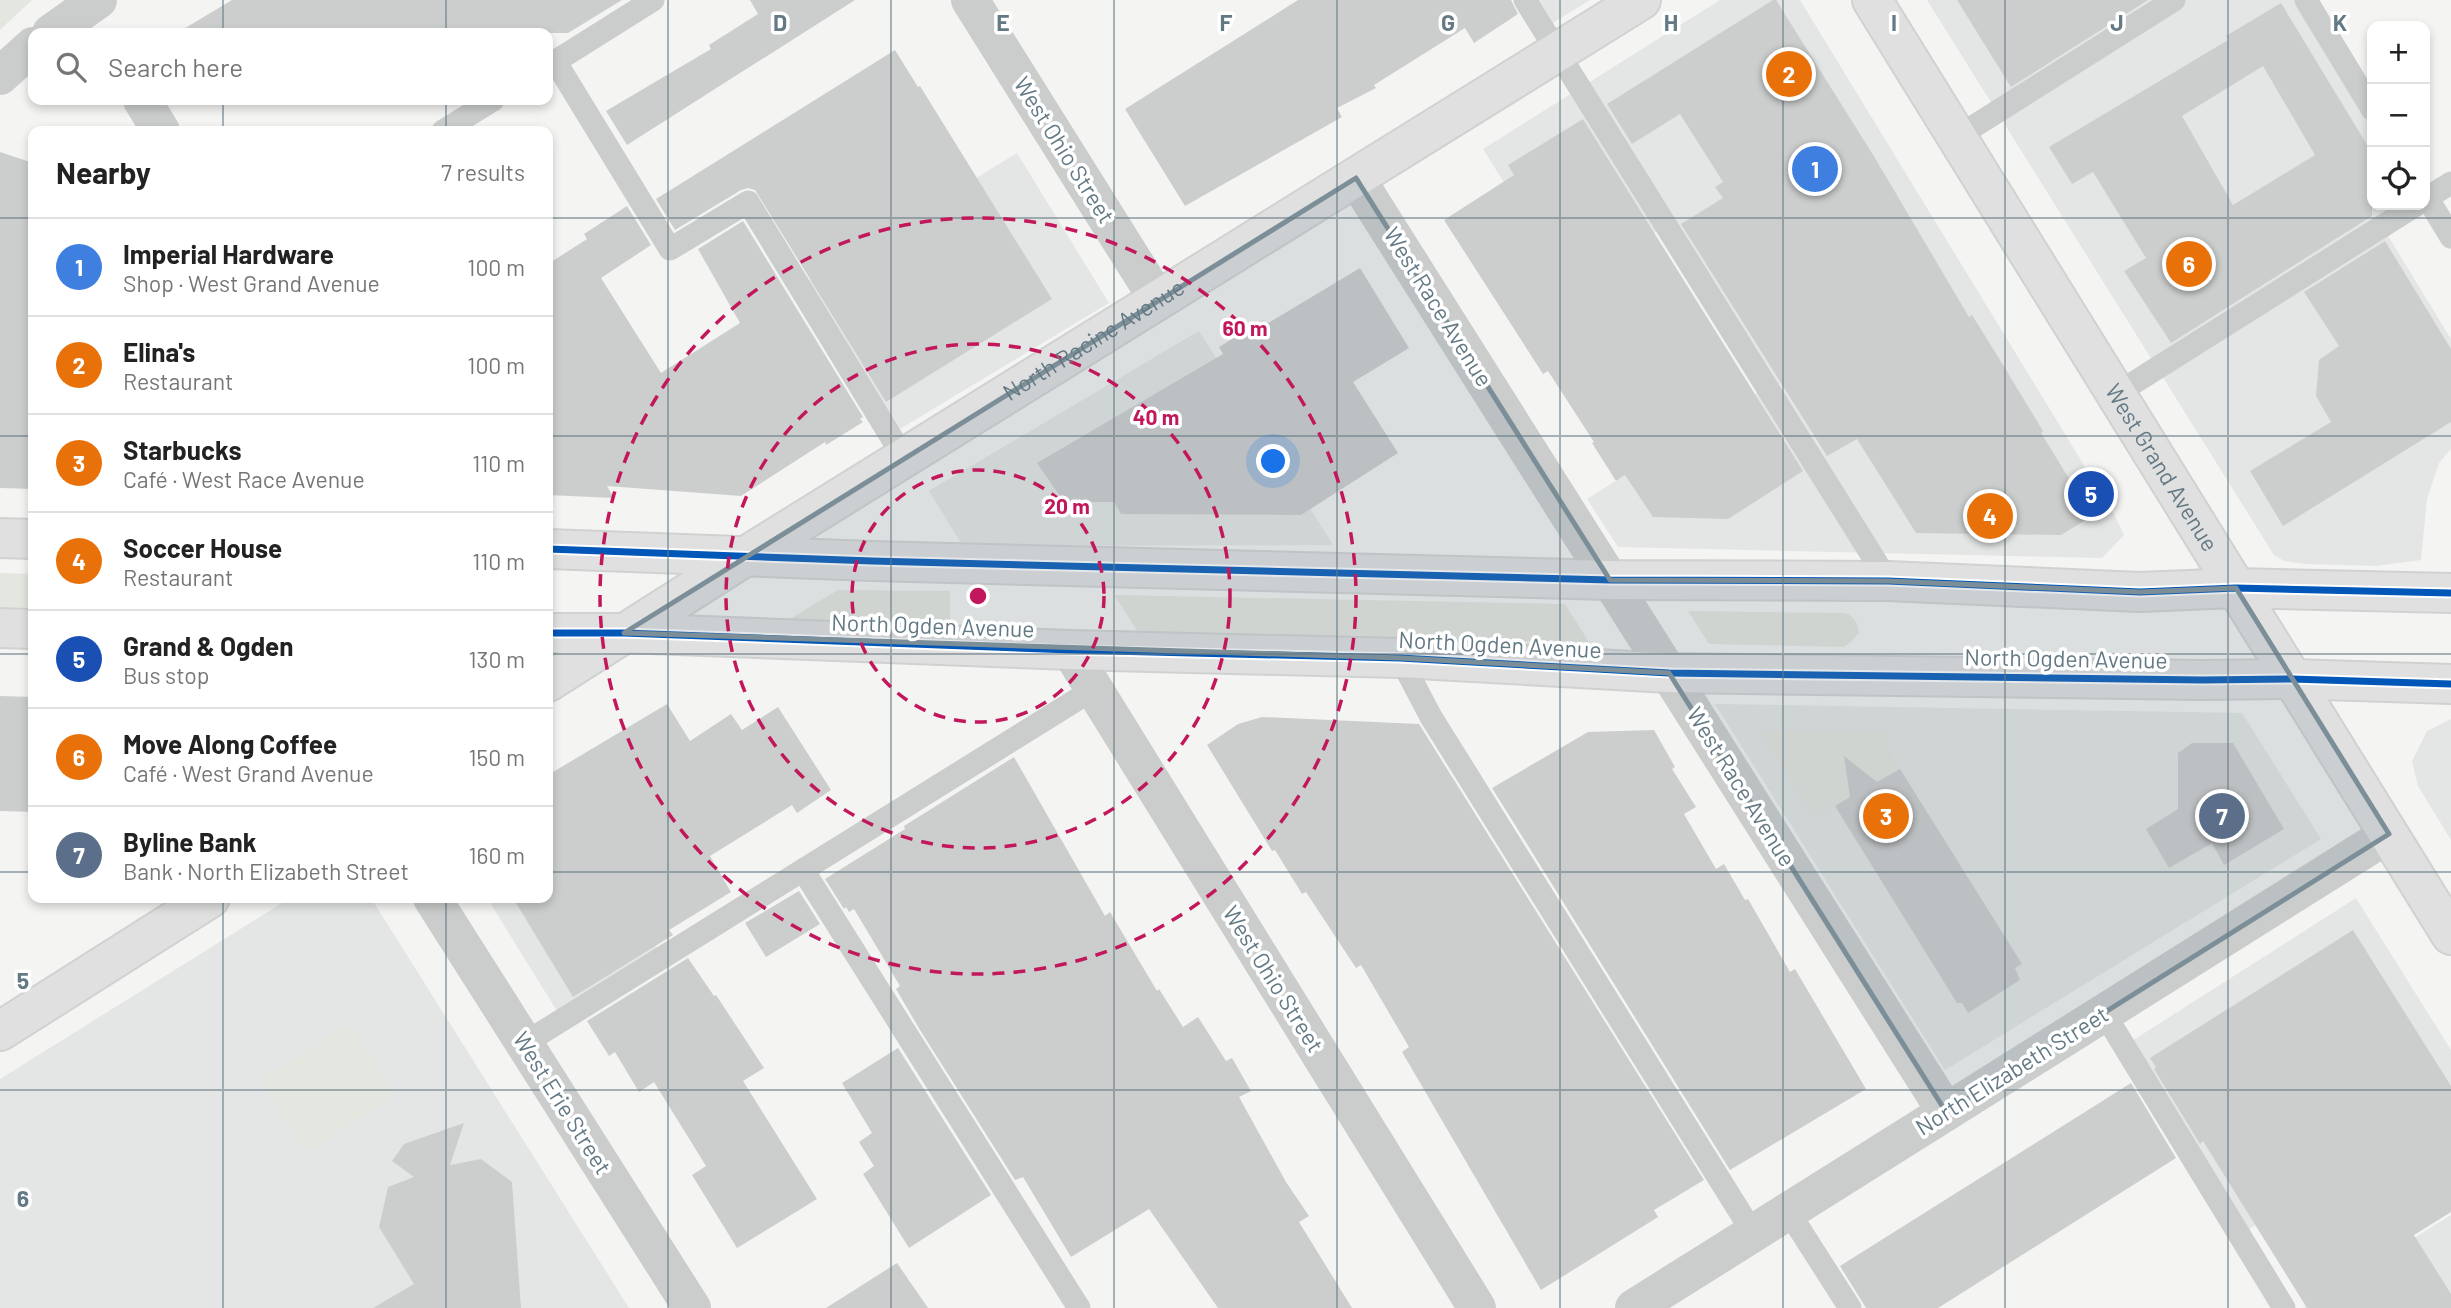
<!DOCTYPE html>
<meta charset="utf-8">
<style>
:root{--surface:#fff;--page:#f2f2f2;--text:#222;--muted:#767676;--line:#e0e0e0;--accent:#b45309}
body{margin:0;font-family:Barlow,sans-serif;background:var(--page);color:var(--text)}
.controls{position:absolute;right:21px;top:21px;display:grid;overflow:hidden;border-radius:14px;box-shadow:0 4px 10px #0003}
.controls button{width:63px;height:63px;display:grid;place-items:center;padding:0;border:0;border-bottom:2px solid var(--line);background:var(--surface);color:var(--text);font:35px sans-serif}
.you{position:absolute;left:1274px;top:462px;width:24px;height:24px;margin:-18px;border:5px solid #fff;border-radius:50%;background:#1a73e8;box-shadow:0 0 0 10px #1a73e833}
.badge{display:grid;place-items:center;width:46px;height:46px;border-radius:50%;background:var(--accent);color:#fff;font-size:23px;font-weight:700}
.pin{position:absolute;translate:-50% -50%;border:4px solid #fff;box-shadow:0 2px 7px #0006}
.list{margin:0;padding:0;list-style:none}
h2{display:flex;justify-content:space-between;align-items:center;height:91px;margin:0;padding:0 28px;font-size:30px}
h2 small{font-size:23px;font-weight:400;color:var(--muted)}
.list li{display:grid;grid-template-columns:46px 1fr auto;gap:21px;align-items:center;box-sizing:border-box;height:98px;padding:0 28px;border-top:2px solid var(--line)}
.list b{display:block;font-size:26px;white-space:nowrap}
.list p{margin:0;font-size:23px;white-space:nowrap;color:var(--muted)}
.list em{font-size:23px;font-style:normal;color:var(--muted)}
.icon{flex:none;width:38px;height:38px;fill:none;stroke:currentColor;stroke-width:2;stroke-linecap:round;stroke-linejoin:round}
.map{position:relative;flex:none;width:2451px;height:1308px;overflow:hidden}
.search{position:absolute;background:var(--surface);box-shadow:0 4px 10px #0003;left:28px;top:28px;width:525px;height:77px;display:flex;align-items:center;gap:18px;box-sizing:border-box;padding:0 24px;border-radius:14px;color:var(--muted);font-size:26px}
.panel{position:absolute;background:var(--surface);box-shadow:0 4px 10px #0003;left:28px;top:126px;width:525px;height:777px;border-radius:14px}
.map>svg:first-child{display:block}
.built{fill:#e4e6e5}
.green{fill:#e4e7e0}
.building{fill:#cccece;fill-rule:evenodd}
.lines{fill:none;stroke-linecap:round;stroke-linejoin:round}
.secondary-casing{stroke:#d0d2d2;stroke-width:42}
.lane{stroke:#cbcdcd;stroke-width:23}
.street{stroke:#cbcdcd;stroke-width:38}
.secondary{stroke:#e0e0e0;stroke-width:38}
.cycleway-casing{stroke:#fff;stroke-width:11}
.cycleway{stroke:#0057b8;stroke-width:7}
.marked{fill:#7c8e97;fill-opacity:0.2;stroke:#7c8e97;stroke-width:5;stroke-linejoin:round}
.grid{fill:none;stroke:#637984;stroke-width:2;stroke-opacity:0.55}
.ring{fill:none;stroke:#c2185b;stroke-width:3.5;stroke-dasharray:12 9}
.labels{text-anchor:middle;stroke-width:7;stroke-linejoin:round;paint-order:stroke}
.street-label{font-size:23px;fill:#637984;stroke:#fff}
.grid-label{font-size:23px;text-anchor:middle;font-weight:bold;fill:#637984;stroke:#fff;stroke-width:7;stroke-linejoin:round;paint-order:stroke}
.centre{fill:#c2185b;stroke:#fff;stroke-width:3.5}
.ring-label{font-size:21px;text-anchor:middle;font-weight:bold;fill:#c2185b;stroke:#fff;stroke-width:7;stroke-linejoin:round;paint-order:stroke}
</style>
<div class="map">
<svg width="2451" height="1308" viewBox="0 0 2451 1308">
<rect width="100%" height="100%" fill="#f4f4f2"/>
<g class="built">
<polygon points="1525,0 1590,0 1543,29"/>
<polygon points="1720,0 1800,0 2115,516 2124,535 2102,558 1618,547 1587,499 1766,387 1665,226 1569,286 1483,149"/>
<polygon points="1927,0 2306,0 2372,109 2372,205 2416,205 2382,226 2451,339 2451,449 2439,463 2427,499 2421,560 2376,566 2305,564 2284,561 2274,555"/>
<polygon points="1017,153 1109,303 890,435 799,286"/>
<polygon points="1199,331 1333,545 963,546 929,491"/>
<polygon points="1715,704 2242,713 2321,839 1945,1070"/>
<polygon points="2451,719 2451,840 2418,786 2412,761 2427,731"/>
<polygon points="548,776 663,957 562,1019 487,898 548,898"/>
<polygon points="290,898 371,898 629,1308 0,1308 0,1079"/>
<polygon points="2356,898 2451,1050 2451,1096 2240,1235 2124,1046"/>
<polygon points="2451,1215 2451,1308 2303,1308"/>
</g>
<g class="green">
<polygon points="0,0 32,0 0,30"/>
<polygon points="0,573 33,574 33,608 0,607"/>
<polygon points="838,590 950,591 950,631 783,623"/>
<polygon points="1114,595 1565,604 1589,642 1140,635"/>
<path d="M1688,611l157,2c10,4 12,9 14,20l-7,8 -8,6 -135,-3z"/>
<polygon points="1760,731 1887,731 1889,752 1900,769 1815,819"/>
<polygon points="348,1024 394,1095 308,1151 261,1081"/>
</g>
<g class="building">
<polygon points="232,0 622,0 568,33 177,33"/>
<polygon points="750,0 855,0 627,145 606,111 711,49 709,45 758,14"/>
<polygon points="1298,0 1511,0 1518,14 1474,43 1465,28 1374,85 1376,88 1337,108 1342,117 1185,206 1125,109"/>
<polygon points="1773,0 1776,0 1875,158 1969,317 1972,315 1997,355 2043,431 2041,433 2092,516 2061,535 1916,533 1857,439 1827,456 1681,224 1723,198 1715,187 1723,182 1680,114 1632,144 1607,104"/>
<polygon points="1957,0 2148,0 2011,87"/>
<path d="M2281,3l91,150v63l-201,127 -47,-72 22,-13 -29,-47 -24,-39 -21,12 -23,-37 179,-107 -2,-4zM2263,66l52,89 -82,50 -51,-89z"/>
<polygon points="895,50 918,87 920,86 1052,299 886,402 755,190 748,188 741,190 675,230 656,199"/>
<polygon points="1583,119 1803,471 1728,519 1653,517 1625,475 1616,481 1592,443 1594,442 1548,371 1543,374 1444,220 1514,175 1508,165"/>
<polygon points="0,152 33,163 33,489 0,488"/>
<polygon points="627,206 651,245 601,278 661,373 740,323 698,249 743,221 863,417 860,419 863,422 826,445 825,442 741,496 607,486 614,498 548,495 548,264 587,239 584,234"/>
<polygon points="2385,241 2451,349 2451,422 2283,526 2250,471 2331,422 2316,396 2319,360 2339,346 2304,292"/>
<polygon points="1360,268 1409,348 1353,382 1398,453 1301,515 1121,514 1114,502 1064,502 1037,463 1223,354 1219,347 1263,320 1265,325"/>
<polygon points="0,696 33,697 33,812 0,811"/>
<polygon points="667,704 690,741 731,714 742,730 778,707 831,790 797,813 792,805 710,856 731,892 669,930 673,935 573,997 513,898 548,898 548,775"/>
<polygon points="1262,717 1419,724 1704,1180 1654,1210 1658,1217 1541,1290 1402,1052 1409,1047 1361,965 1356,968 1306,892 1302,894 1275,850 1272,851 1207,745 1238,724"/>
<polygon points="1654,730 1675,767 1672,769 1696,807 1684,814 1716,869 1724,864 1745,900 1748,899 1790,972 1795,969 1866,1089 1730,1170 1492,788 1588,732"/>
<polygon points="2192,743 2233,743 2284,829 2224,865 2212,843 2169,868 2146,829 2178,809 2178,753"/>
<polygon points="1844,756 1877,782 1900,769 2022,964 2015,968 2020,980 1968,1013 1962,1003 1957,1003 1835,806 1850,797"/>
<polygon points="1014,757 1105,916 1110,912 1157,991 1159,989 1183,1027 1198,1017 1226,1061 1232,1058 1251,1091 1239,1097 1286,1182 1309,1216 1299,1222 1352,1308 1218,1308 1149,1209 1071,1257 1023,1177 1015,1180 920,1030 896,989 900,986 854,909 849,912 846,907 844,909 825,879 905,829 904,826"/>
<polygon points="799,891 820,924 766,957 745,923"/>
<polygon points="2353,930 2451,1086 2451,1212 2414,1235 2451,1294 2451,1308 2307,1308 2203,1141 2200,1144 2154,1069 2156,1067 2150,1058"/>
<polygon points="688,958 714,996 716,995 764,1068 743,1081 817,1199 737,1248 692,1175 706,1166 654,1082 639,1092 615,1052 609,1056 587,1021"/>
<polygon points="898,1048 991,1195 909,1248 863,1174 874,1166 859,1142 872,1133 842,1083"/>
<polygon points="2131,1083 2176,1158 1938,1308 1866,1308 1840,1266"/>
<polygon points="464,1123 450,1165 481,1159 512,1182 521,1308 373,1308 414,1284 379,1227 388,1187 414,1177 392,1161 404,1144"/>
<polygon points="897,1263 928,1308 826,1308"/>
</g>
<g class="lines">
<g class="secondary-casing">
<g id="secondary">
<path id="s1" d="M1872,0l579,935"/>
<polyline points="0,538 33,539"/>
<polyline points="548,549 872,561 1610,580 1888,581 2140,592 2236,588 2451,593"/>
<polyline points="0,628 33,629"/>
<polyline points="548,633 624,633 1070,650 1400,658 1669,673 2202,680 2292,679 2451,684"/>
<path id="s2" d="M548,682l198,-126 895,-556"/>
<polyline points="0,1031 210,898"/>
</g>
</g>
<g class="lane">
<polyline points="1525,0 1888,581"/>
<polyline points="2306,0 2372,109"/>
<polyline points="555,61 670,249 748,202 904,458"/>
<polyline points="548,66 653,0"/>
<polyline points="443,131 493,100"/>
<polyline points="1957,137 2174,0"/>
<polyline points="2425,194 2451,237"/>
<polyline points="2425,199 2451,183"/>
<polyline points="2116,394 2416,205"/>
<polyline points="1400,658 1431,717 1753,1233"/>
<polyline points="803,870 1079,1308"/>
<polyline points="2104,1013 2284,1308"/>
<polyline points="525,1043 1094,689"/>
<polyline points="1788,1211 1850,1308"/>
</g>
<g class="street">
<polyline points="970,0 1158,300"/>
<polyline points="51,33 98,0"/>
<polyline points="0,76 33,46"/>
<polyline points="142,100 161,131"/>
<polyline points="1356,178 1946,1112"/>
<polyline points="1070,650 1477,1308"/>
<polyline points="432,898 692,1308"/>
<polyline points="1634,1308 2389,834"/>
</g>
<use href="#secondary" class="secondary"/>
<g class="cycleway-casing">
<g id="cycleway">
<polyline points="548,549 872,561 1610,580 1888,581 2140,592 2236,588 2451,593"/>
<polyline points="548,633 624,633 1070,650 1400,658 1669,673 2202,680 2292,679 2451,684"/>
</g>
</g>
<use href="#cycleway" class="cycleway"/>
</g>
<path class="marked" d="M1356,178l254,402 278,1 252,11 96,-4 153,246 -443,278 -277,-439 -269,-15 -776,-25z"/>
<path class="grid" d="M223,0v33M446,0v33M668,0v1308M891,0v1308M1114,0v1308M1337,0v1308M1560,0v1308M1783,0v1308M2005,0v1308M2228,0v1308M223,100v31M446,100v31M0,218h33M548,218h1903M0,436h33M548,436h1903M0,654h33M548,654h1903M0,872h33M548,872h1903M223,898v410M446,898v410M0,1090h2451"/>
<g class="ring">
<circle cx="978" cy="596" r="126"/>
<circle cx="978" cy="596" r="252"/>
<circle cx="978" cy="596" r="378"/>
</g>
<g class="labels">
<g class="street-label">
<text transform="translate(1064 150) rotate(58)" y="8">West Ohio Street</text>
<text transform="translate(1438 307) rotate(58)" y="8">West Race Avenue</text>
<text dy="8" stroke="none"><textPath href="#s2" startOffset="644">North Racine Avenue</textPath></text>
<text dy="8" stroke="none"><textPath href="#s1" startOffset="550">West Grand Avenue</textPath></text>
<text transform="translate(933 626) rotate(2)" y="8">North Ogden Avenue</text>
<text transform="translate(1500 645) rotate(3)" y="8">North Ogden Avenue</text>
<text transform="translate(2066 659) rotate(1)" y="8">North Ogden Avenue</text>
<text transform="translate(1741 787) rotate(58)" y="8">West Race Avenue</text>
<text transform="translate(1273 979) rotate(58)" y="8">West Ohio Street</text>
<text transform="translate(2012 1071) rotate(-32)" y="8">North Elizabeth Street</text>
<text transform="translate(562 1103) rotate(58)" y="8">West Erie Street</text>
</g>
</g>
<g class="grid-label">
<text x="780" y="31">D</text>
<text x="1003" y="31">E</text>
<text x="1226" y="31">F</text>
<text x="1448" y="31">G</text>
<text x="1671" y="31">H</text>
<text x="1894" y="31">I</text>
<text x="2117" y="31">J</text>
<text x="2340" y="31">K</text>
<text x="23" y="989">5</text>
<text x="23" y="1207">6</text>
</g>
<circle cx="978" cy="596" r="10" class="centre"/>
<g class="ring-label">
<text x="1245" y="336">60 m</text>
<text x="1156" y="425">40 m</text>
<text x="1067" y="514">20 m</text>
</g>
</svg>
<div class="controls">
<button>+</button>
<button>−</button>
<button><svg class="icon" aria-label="locate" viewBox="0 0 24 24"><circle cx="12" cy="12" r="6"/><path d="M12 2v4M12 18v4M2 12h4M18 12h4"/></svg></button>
</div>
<div class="you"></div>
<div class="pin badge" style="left:1815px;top:169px;background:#3f7fe0">1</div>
<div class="pin badge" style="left:1789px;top:74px;background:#e8710a">2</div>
<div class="pin badge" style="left:1886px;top:816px;background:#e8710a">3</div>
<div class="pin badge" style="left:1990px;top:516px;background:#e8710a">4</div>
<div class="pin badge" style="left:2091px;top:494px;background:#1a4fb4">5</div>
<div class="pin badge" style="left:2189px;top:264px;background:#e8710a">6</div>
<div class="pin badge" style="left:2222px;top:816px;background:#5c6f8a">7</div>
<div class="search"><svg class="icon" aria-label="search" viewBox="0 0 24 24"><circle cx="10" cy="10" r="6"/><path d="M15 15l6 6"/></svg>Search here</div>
<section class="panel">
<h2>Nearby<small>7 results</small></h2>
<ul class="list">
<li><span class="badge" style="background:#3f7fe0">1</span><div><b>Imperial Hardware</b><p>Shop · West Grand Avenue</p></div><em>100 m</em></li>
<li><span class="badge" style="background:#e8710a">2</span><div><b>Elina's</b><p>Restaurant</p></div><em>100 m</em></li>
<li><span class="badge" style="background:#e8710a">3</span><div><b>Starbucks</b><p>Café · West Race Avenue</p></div><em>110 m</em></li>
<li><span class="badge" style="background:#e8710a">4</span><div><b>Soccer House</b><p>Restaurant</p></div><em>110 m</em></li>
<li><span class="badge" style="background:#1a4fb4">5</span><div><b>Grand &amp; Ogden</b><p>Bus stop</p></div><em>130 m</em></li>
<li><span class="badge" style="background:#e8710a">6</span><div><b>Move Along Coffee</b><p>Café · West Grand Avenue</p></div><em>150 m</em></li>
<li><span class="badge" style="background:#5c6f8a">7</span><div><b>Byline Bank</b><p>Bank · North Elizabeth Street</p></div><em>160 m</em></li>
</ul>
</section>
</div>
